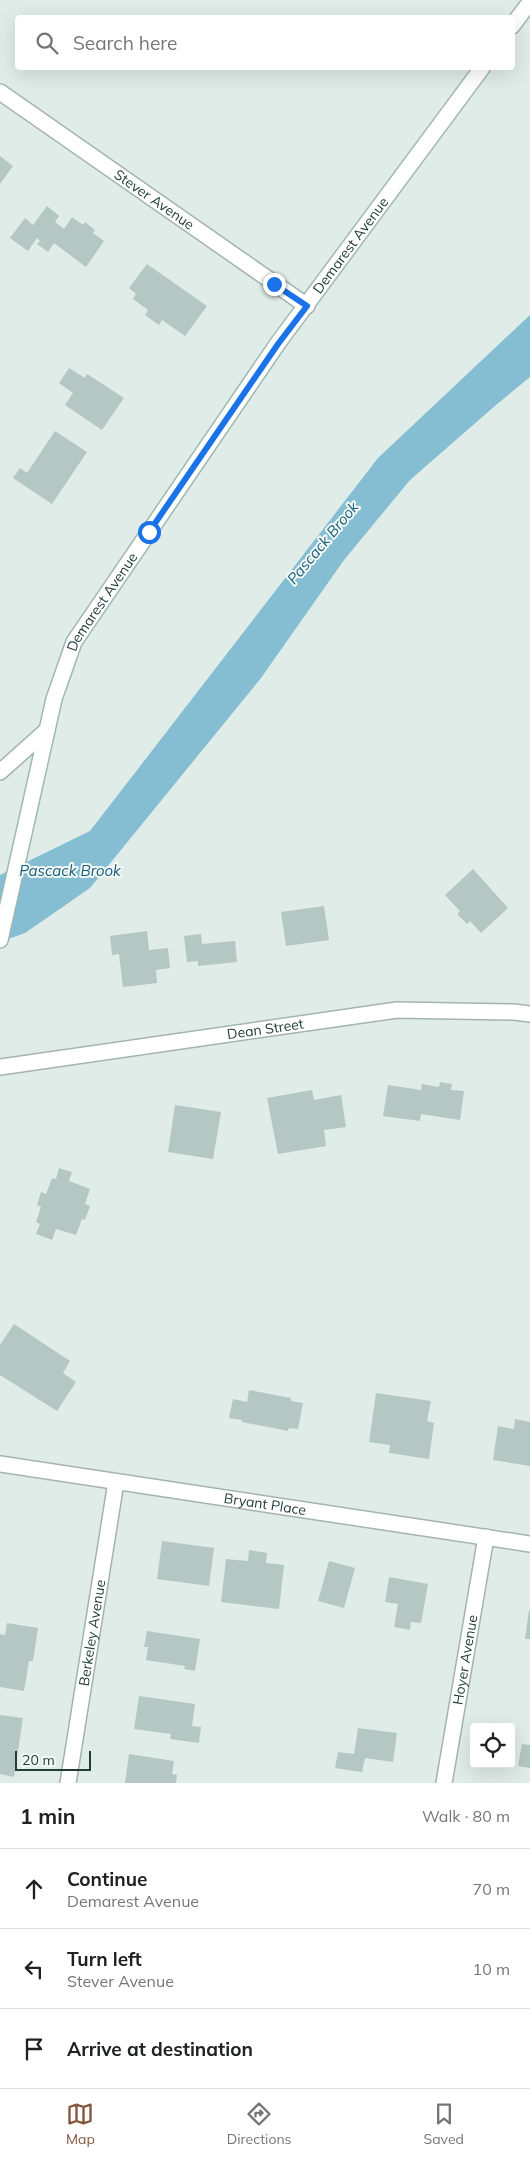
<!DOCTYPE html>
<meta charset="utf-8">
<style>
:root{--surface:#fff;--page:#f2f2f2;--text:#202124;--muted:#757577;--line:#e0e0e0;--accent:#815439}
body{margin:0;font-family:Mulish,sans-serif;background:var(--page);color:var(--text)}
.controls{position:absolute;right:15px;bottom:15px;display:grid;overflow:hidden;border-radius:5px;box-shadow:0 5px 20px #0002}
.controls button{width:45px;height:45px;display:grid;place-items:center;padding:0;border:0;border-bottom:1px solid var(--line);background:var(--surface);color:var(--text);font:25px sans-serif}
.scale{position:absolute;left:15px;bottom:12px;width:76px;box-sizing:border-box;padding-left:5px;border:2px solid #203d39;border-top:0;font-size:14px;line-height:18px;white-space:nowrap;color:#203d39;-webkit-text-stroke:4px #f1f8f5;paint-order:stroke}
.stop{position:absolute;width:15px;height:15px;margin:-11px;border:4px solid #1a73e8;border-radius:50%;background:#fff}
.stop.end{background:#1a73e8;border-color:#fff;box-shadow:0 1px 5px #0008}
.list{margin:0;padding:0;list-style:none}
h2{display:flex;justify-content:space-between;align-items:center;height:65px;margin:0;padding:0 20px;font-size:21px}
h2 small{font-size:16px;font-weight:400;color:var(--muted)}
.list li{display:grid;grid-template-columns:32px 1fr auto;gap:15px;align-items:center;box-sizing:border-box;height:80px;padding:0 20px;border-top:1px solid var(--line)}
.list b{display:block;font-size:19px;white-space:nowrap}
.list p{margin:0;font-size:16px;white-space:nowrap;color:var(--muted)}
.list em{font-size:16px;font-style:normal;color:var(--muted)}
.icon{flex:none;width:28px;height:28px;fill:none;stroke:currentColor;stroke-width:2;stroke-linecap:round;stroke-linejoin:round}
.map{position:relative;flex:none;width:530px;height:1783px;overflow:hidden}
.search{position:absolute;background:var(--surface);box-shadow:0 5px 20px #0002;left:15px;right:15px;top:15px;height:55px;display:flex;align-items:center;gap:12px;box-sizing:border-box;padding:0 18px;border-radius:5px;color:var(--muted);font-size:19px}
.sheet{height:305px;background:var(--surface)}
nav{display:flex;justify-content:space-around;align-items:center;box-sizing:border-box;height:70px;border-top:1px solid var(--line);background:var(--surface);font-size:14px;color:var(--muted)}
nav a{display:grid;justify-items:center;gap:2px}
nav .on{color:var(--accent)}
.map>svg:first-child{display:block}
.water{fill:#85bdd3}
.building{fill:#b5c7c2}
.lines{fill:none;stroke-linecap:round;stroke-linejoin:round}
.street-casing{stroke:#a3b4b0;stroke-width:18}
.secondary-casing{stroke:#9eb8b2;stroke-width:18}
.street{stroke:#fff;stroke-width:15}
.secondary{stroke:#fff;stroke-width:15}
.route{stroke:#1a73e8;stroke-width:6}
.labels{text-anchor:middle;stroke-width:4;stroke-linejoin:round;paint-order:stroke}
.street-label{font-size:14px;fill:#203d39;stroke:#f1f8f5}
.water-label{font-size:15px;font-style:italic;fill:#185d7b;stroke:#f1f8f5}
</style>
<div class="map">
<svg width="530" height="1783" viewBox="0 0 530 1783">
<rect width="100%" height="100%" fill="#e0ece8"/>
<polygon class="water" points="530,315 530,377 496,405 410,480 344,560 261,678 90,888 25,933 0,942 0,875 90,831 378,458"/>
<g class="building">
<polygon points="0,156 13,166 0,184"/>
<polygon points="47,206 59,216 55,222 64,229 72,217 83,225 85,222 95,230 93,233 104,241 86,267 54,243 48,252 37,244 40,241 37,238 28,251 10,238 25,218 33,225"/>
<polygon points="147,264 207,306 185,336 162,320 159,325 145,315 148,310 133,299 136,294 129,288"/>
<polygon points="69,368 85,378 87,374 124,398 102,430 65,405 73,393 59,383"/>
<polygon points="55,431 87,452 52,504 13,478 20,468 27,473"/>
<polygon points="473,869 508,908 481,933 470,921 467,924 457,914 460,911 445,895"/>
<polygon points="324,906 329,940 286,946 281,912"/>
<polygon points="147,931 149,950 168,948 170,968 156,970 157,983 123,987 119,954 112,955 110,936"/>
<polygon points="201,934 202,944 235,941 237,962 198,966 198,961 187,962 184,936"/>
<polygon points="440,1082 452,1084 451,1090 464,1091 460,1120 421,1114 420,1121 383,1116 388,1085 421,1090 422,1084 439,1087"/>
<polygon points="312,1090 314,1100 341,1095 346,1127 324,1130 326,1146 278,1154 267,1098"/>
<polygon points="175,1105 221,1112 213,1159 168,1152"/>
<polygon points="59,1168 72,1172 69,1181 90,1189 85,1204 90,1206 85,1220 82,1219 76,1235 56,1229 52,1240 36,1234 40,1224 36,1222 41,1207 37,1205 41,1192 46,1194 52,1178 56,1179"/>
<polygon points="14,1324 70,1361 63,1373 76,1382 57,1411 0,1375 0,1345"/>
<polygon points="249,1390 291,1398 291,1401 303,1403 298,1429 289,1428 288,1431 242,1422 242,1420 229,1418 233,1399 247,1402"/>
<polygon points="376,1393 431,1401 427,1421 434,1423 429,1459 389,1453 390,1445 369,1442"/>
<polygon points="515,1419 530,1422 530,1466 493,1460 498,1426 514,1429"/>
<polygon points="162,1541 214,1548 209,1586 157,1579"/>
<polygon points="249,1550 267,1553 266,1563 284,1565 279,1609 221,1602 226,1559 248,1561"/>
<polygon points="329,1561 355,1568 344,1608 318,1601"/>
<polygon points="389,1577 428,1584 421,1623 411,1622 410,1630 394,1627 398,1604 385,1602"/>
<polygon points="529,1610 530,1610 530,1639 525,1639"/>
<polygon points="7,1623 38,1628 33,1661 29,1661 24,1691 0,1687 0,1634 5,1635"/>
<polygon points="147,1631 200,1639 195,1671 184,1669 185,1666 146,1660 148,1647 144,1647"/>
<polygon points="139,1696 195,1704 192,1726 201,1727 199,1743 170,1739 171,1734 134,1729"/>
<polygon points="0,1715 23,1718 14,1777 0,1774"/>
<polygon points="358,1728 397,1733 393,1762 365,1758 362,1772 335,1768 338,1752 354,1754"/>
<polygon points="522,1744 530,1745 530,1768 518,1766"/>
<polygon points="129,1754 174,1761 172,1774 177,1775 176,1783 125,1783"/>
</g>
<g class="lines">
<g class="street-casing">
<g id="street">
<path id="s1" d="M0,92l307,214"/>
<polyline points="0,772 47,730"/>
<path id="s2" d="M0,1067l397,-57 117,2 16,2"/>
<path id="s3" d="M0,1464l530,80"/>
<path id="s4" d="M68,1783l48,-301"/>
<path id="s5" d="M444,1783l42,-246"/>
</g>
</g>
<g class="secondary-casing">
<g id="secondary">
<polyline points="512,26 530,2"/>
<path id="s6" d="M0,940l54,-241 20,-57 204,-299 204,-275"/>
</g>
</g>
<use href="#street" class="street"/>
<use href="#secondary" class="secondary"/>
</g>
<g class="lines">
<polyline class="route" points="149,532 278,344 307,306 274,284"/>
</g>
<g class="labels">
<g class="street-label">
<text dy="5" stroke="none"><textPath href="#s1" startOffset="188">Stever Avenue</textPath></text>
<text dy="5" stroke="none"><textPath href="#s6" startOffset="791">Demarest Avenue</textPath></text>
<text dy="5" stroke="none"><textPath href="#s6" startOffset="356">Demarest Avenue</textPath></text>
<text dy="5" stroke="none"><textPath href="#s2" startOffset="268">Dean Street</textPath></text>
<text dy="5" stroke="none"><textPath href="#s3" startOffset="268">Bryant Place</textPath></text>
<text dy="5" stroke="none"><textPath href="#s4" startOffset="152">Berkeley Avenue</textPath></text>
<text dy="5" stroke="none"><textPath href="#s5" startOffset="125">Hoyer Avenue</textPath></text>
</g>
<g class="water-label">
<text transform="translate(323 543) rotate(-50)" y="5">Pascack Brook</text>
<text x="70" y="876">Pascack Brook</text>
</g>
</g>
</svg>
<div class="controls">
<button><svg class="icon" aria-label="locate" viewBox="0 0 24 24"><circle cx="12" cy="12" r="6"/><path d="M12 2v4M12 18v4M2 12h4M18 12h4"/></svg></button>
</div>
<div class="scale">20 m</div>
<div class="stop" style="left:149px;top:532px"></div>
<div class="stop end" style="left:274px;top:284px"></div>
<div class="search"><svg class="icon" aria-label="search" viewBox="0 0 24 24"><circle cx="10" cy="10" r="6"/><path d="M15 15l6 6"/></svg>Search here</div>
</div>
<section class="sheet">
<h2>1 min<small>Walk · 80 m</small></h2>
<ul class="list">
<li><svg class="icon" aria-label="ahead" viewBox="0 0 24 24"><path d="M12 20V5M6 11l6-6 6 6"/></svg><div><b>Continue</b><p>Demarest Avenue</p></div><em>70 m</em></li>
<li><svg class="icon" aria-label="left" viewBox="0 0 24 24"><path d="M17 20v-9H6M10 6l-5 5 5 5"/></svg><div><b>Turn left</b><p>Stever Avenue</p></div><em>10 m</em></li>
<li><svg class="icon" aria-label="arrive" viewBox="0 0 24 24"><path d="M6 21V4h12l-3 4 3 4H6"/></svg><div><b>Arrive at destination</b></div></li>
</ul>
</section>
<nav>
<a class="on"><svg class="icon" aria-label="map" viewBox="0 0 24 24"><path d="M3 6l6-2 6 2 6-2v14l-6 2-6-2-6 2zM9 4v14M15 6v14"/></svg>Map</a>
<a><svg class="icon" aria-label="directions" viewBox="0 0 24 24"><path d="M12 3l9 9-9 9-9-9zM9 14v-3h6M13 9l2 2-2 2"/></svg>Directions</a>
<a><svg class="icon" aria-label="saved" viewBox="0 0 24 24"><path d="M7 4h10v16l-5-4-5 4z"/></svg>Saved</a>
</nav>
